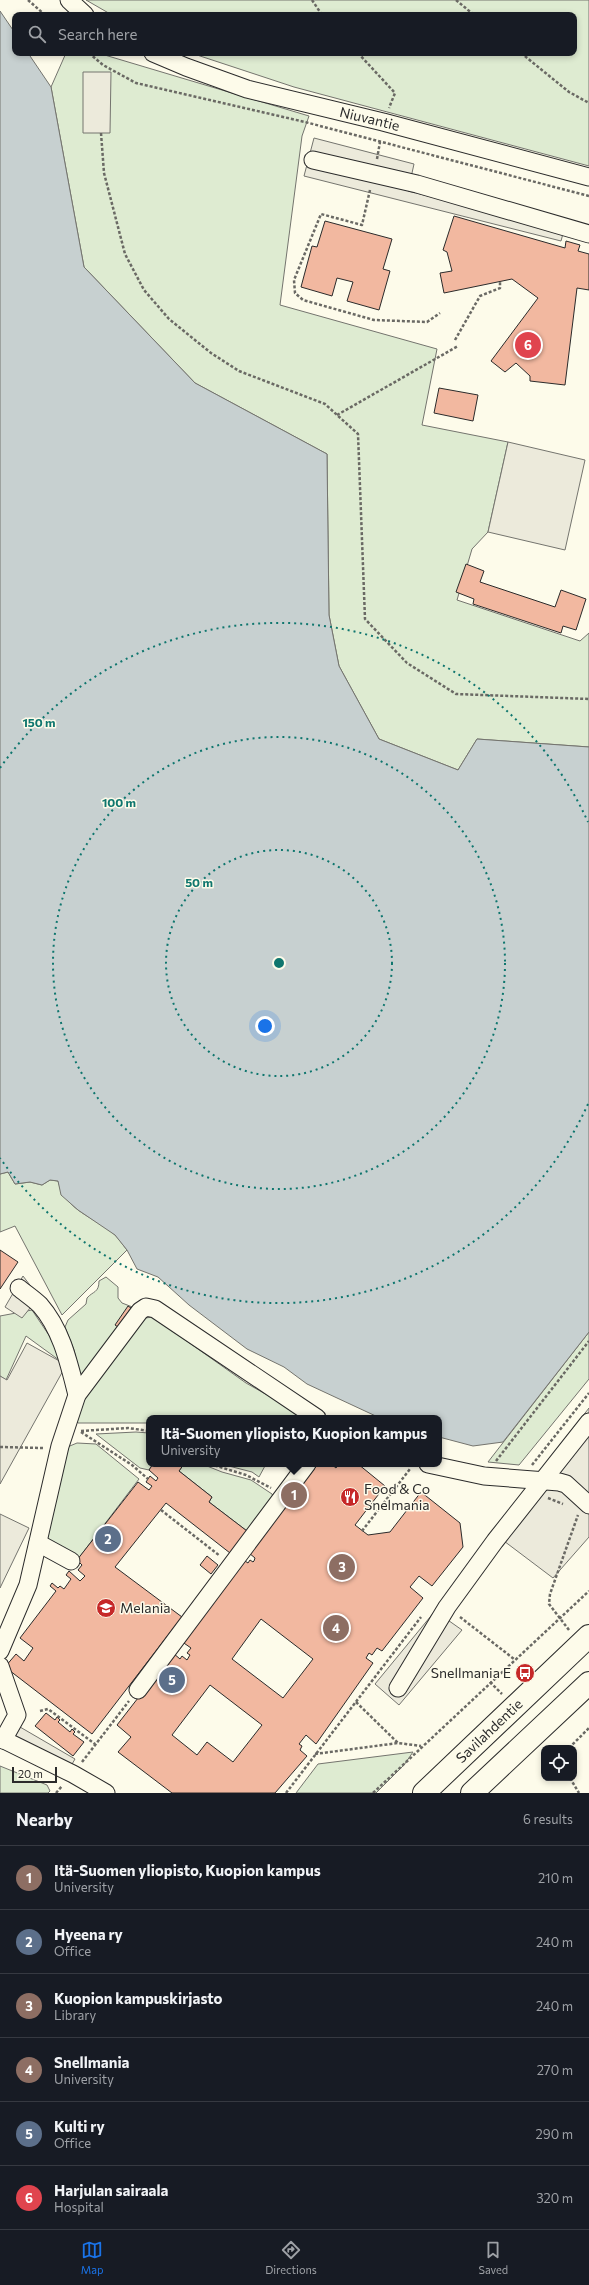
<!DOCTYPE html>
<meta charset="utf-8">
<style>
:root{--surface:#171b24;--page:#20242c;--text:#f1f3f6;--muted:#9ea1a6;--line:#363941;--accent:#1a73e8}
body{margin:0;font-family:Commissioner,sans-serif;background:var(--page);color:var(--text)}
.controls{position:absolute;right:12px;bottom:12px;display:grid;overflow:hidden;border-radius:8px;box-shadow:0 2px 6px #0003}
.controls button{width:36px;height:36px;display:grid;place-items:center;padding:0;border:0;border-bottom:1px solid var(--line);background:var(--surface);color:var(--text);font:20px sans-serif}
.scale{position:absolute;left:12px;bottom:10px;width:45px;box-sizing:border-box;padding-left:4px;border:2px solid #2b2b2b;border-top:0;font-size:11px;line-height:14px;white-space:nowrap;color:#2b2b2b;-webkit-text-stroke:3px #fdfbea;paint-order:stroke}
.you{position:absolute;left:265px;top:1026px;width:14px;height:14px;margin:-10px;border:3px solid #fff;border-radius:50%;background:#1a73e8;box-shadow:0 0 0 6px #1a73e833}
.badge{display:grid;place-items:center;width:26px;height:26px;border-radius:50%;background:var(--accent);color:#fff;font-size:13px;font-weight:700}
.pin{position:absolute;translate:-50% -50%;border:2px solid #fff;box-shadow:0 1px 4px #0006}
.popup{position:absolute;left:146px;top:1415px;width:296px;height:52px;box-sizing:border-box;display:grid;place-content:center;border-radius:8px;background:var(--surface);filter:drop-shadow(0 1px 3px #0005);font-size:13px;white-space:nowrap;color:var(--muted)}
.popup b{font-size:15px;color:var(--text)}
.popup::after{content:'';position:absolute;left:50%;top:100%;margin-left:-8px;border:8px solid transparent;border-top-color:var(--surface)}
.list{margin:0;padding:0;list-style:none}
h2{display:flex;justify-content:space-between;align-items:center;height:52px;margin:0;padding:0 16px;font-size:17px}
h2 small{font-size:13px;font-weight:400;color:var(--muted)}
.list li{display:grid;grid-template-columns:26px 1fr auto;gap:12px;align-items:center;box-sizing:border-box;height:64px;padding:0 16px;border-top:1px solid var(--line)}
.list b{display:block;font-size:15px;white-space:nowrap}
.list p{margin:0;font-size:13px;white-space:nowrap;color:var(--muted)}
.list em{font-size:13px;font-style:normal;color:var(--muted)}
.icon{flex:none;width:22px;height:22px;fill:none;stroke:currentColor;stroke-width:2;stroke-linecap:round;stroke-linejoin:round}
.map{position:relative;flex:none;width:589px;height:1793px;overflow:hidden}
.search{position:absolute;background:var(--surface);box-shadow:0 2px 6px #0003;left:12px;right:12px;top:12px;height:44px;display:flex;align-items:center;gap:10px;box-sizing:border-box;padding:0 14px;border-radius:8px;color:var(--muted);font-size:15px}
.sheet{height:436px;background:var(--surface)}
nav{display:flex;justify-content:space-around;align-items:center;box-sizing:border-box;height:56px;border-top:1px solid var(--line);background:var(--surface);font-size:11px;color:var(--muted)}
nav a{display:grid;justify-items:center;gap:2px}
nav .on{color:var(--accent)}
.map>svg:first-child{display:block}
.green{fill:#deebd1;stroke:#74746e}
.parking{fill:#eceadb;stroke:#74746e}
.water{fill:#c7d0d0;stroke:#74746e}
.building{fill:#f2b8a0;stroke:#2b2b2b;fill-rule:evenodd}
.lines{fill:none;stroke-linecap:round;stroke-linejoin:round}
.minor-casing{stroke:#2b2b2b;stroke-width:19}
.major-casing{stroke:#2b2b2b;stroke-width:24}
.path{stroke:#6a6964;stroke-width:2.5;stroke-dasharray:3 2;stroke-linecap:butt}
.minor{stroke:#fdfbea;stroke-width:17}
.major{stroke:#fdfbea;stroke-width:22}
.ring{fill:none;stroke:#0f766e;stroke-width:2;stroke-dasharray:2 4}
.labels{text-anchor:middle;stroke-width:3;stroke-linejoin:round;paint-order:stroke}
.street-label{font-size:14px;fill:#2b2b2b;stroke:#fdfbea}
.poi-label{font-size:14px;fill:#2b2b2b;stroke:#fdfbea;text-anchor:start}
.centre{fill:#0f766e;stroke:#fdfbea;stroke-width:2}
.ring-label{font-size:12px;text-anchor:middle;font-weight:bold;fill:#0f766e;stroke:#fdfbea;stroke-width:3;stroke-linejoin:round;paint-order:stroke}
</style>
<div class="map">
<svg width="589" height="1793" viewBox="0 0 589 1793">
<rect width="100%" height="100%" fill="#fdfbea"/>
<g class="green">
<polygon points="86,0 589,0 589,166 294,87 191,53 574,53 574,15 112,15"/>
<polygon points="66,53 98,53 309,116 302,136 280,305 437,349 422,425 508,442 488,532 472,549 457,600 580,641 589,633 589,747 477,739 458,770 379,739 339,666 329,615 327,454 195,383 84,267 51,87"/>
<path d="M8,1172l7,12 15,-2 12,3 8,-5 8,1c8,31 36,35 57,54 4,4 8,10 12,15l-65,65 -47,-89 -15,6v-58z"/>
<path d="M106,1277l12,10v11l4,5 13,5 -54,74 -7,-32 -9,-23 3,-7 18,-16 1,-6c6,-7 12,-5 12,-17z"/>
<polygon points="32,1310 67,1362 63,1363 26,1336 6,1380 0,1376 0,1316"/>
<polygon points="153,1317 246,1383 308,1418 149,1418 149,1423 78,1423 75,1418 80,1402 145,1318"/>
<polygon points="589,1332 589,1379 519,1465 488,1462"/>
<polygon points="136,1432 149,1433 149,1464 153,1464 149,1470 140,1468 96,1434"/>
<polygon points="77,1443 96,1444 139,1479 78,1559 45,1541 65,1448"/>
<polygon points="184,1464 202,1464 222,1472 251,1480 272,1494 274,1498 247,1531 209,1502 212,1497 179,1471"/>
<polygon points="221,1464 266,1464 259,1477 252,1472"/>
<polygon points="413,1752 404,1765 376,1793 296,1793 318,1764"/>
<polygon points="0,1766 47,1785 50,1791 48,1793 0,1793"/>
</g>
<g class="parking">
<polygon points="83,72 111,72 110,133 83,133"/>
<polygon points="314,138 414,164 408,191 564,230 561,241 304,176"/>
<polygon points="508,442 585,460 565,550 488,532"/>
<polygon points="23,1276 39,1297 22,1318 5,1307"/>
<polygon points="27,1343 63,1363 64,1369 0,1484 0,1376 7,1380"/>
<polygon points="589,1408 589,1537 553,1578 492,1532"/>
<polygon points="0,1514 29,1528 0,1588"/>
<polygon points="435,1611 462,1630 399,1705 375,1684"/>
<polygon points="20,1727 75,1759 68,1771 12,1742"/>
</g>
<polygon class="water" points="0,11 15,33 15,53 28,53 51,87 84,267 195,383 327,454 329,615 339,666 379,739 458,770 477,739 589,747 589,1332 503,1442 473,1446 439,1437 439,1418 380,1418 307,1384 284,1367 247,1349 189,1305 158,1277 137,1269 127,1250 115,1235 78,1210 61,1195 58,1181 50,1180 42,1185 30,1182 15,1184 8,1172 0,1174"/>
<g class="building">
<polygon points="454,216 565,248 566,241 580,245 578,251 589,254 589,290 577,288 565,385 530,381 530,376 516,363 505,372 491,361 538,298 512,279 444,293 440,273 452,271 447,252 443,250"/>
<polygon points="325,221 392,239 383,269 390,271 379,310 347,301 353,282 337,278 332,296 301,287 312,246 317,247"/>
<polygon points="439,388 478,395 473,421 434,413"/>
<polygon points="466,564 484,571 480,582 555,607 561,590 586,599 576,630 563,626 561,633 473,604 474,599 456,592"/>
<polygon points="0,1250 18,1262 0,1289"/>
<polygon points="128,1306 131,1308 118,1327 115,1325"/>
<polygon points="153,1464 184,1464 179,1471 212,1497 209,1502 247,1531 230,1553 166,1503 115,1567 182,1617 92,1734 5,1667 16,1654 24,1661 33,1648 20,1638 56,1591 50,1586 52,1583 58,1588 60,1586 64,1589 71,1579 66,1575 69,1571 80,1581 85,1576 78,1570 82,1565 77,1560 138,1482 149,1490 152,1486 146,1482 150,1476 156,1481 158,1478 149,1470"/>
<path d="M318,1464h13l5,4 3,-4h19l27,22 -30,39 13,10 22,-3 31,-40 39,31 3,24 -31,39 -13,-10 -9,11 13,11 -41,53 -5,-3 -5,7 -3,-2 -3,5 7,5 -57,81 -10,-9 -7,9 3,2 -2,4 7,6 -32,37h-103l-54,-41 13,-15 -14,-12 56,-72 7,6 2,-3 5,4 3,-5 -3,-2 4,-5 -10,-7 64,-80 3,2 2,-3 3,2 1,-1 1,-3 -6,-5zM261,1619l52,40 -30,39 -51,-39zM210,1685l52,40 -29,37 -26,-20 -10,13 -25,-20z"/>
<polygon points="207,1556 218,1565 211,1574 200,1565"/>
<polygon points="46,1713 55,1720 57,1717 60,1720 58,1722 70,1732 72,1729 75,1732 73,1734 84,1742 73,1756 35,1726"/>
</g>
<g class="lines">
<g class="minor-casing">
<g id="minor">
<polyline points="69,0 85,15"/>
<path id="s1" d="M153,53l33,14 61,22 136,33 206,55"/>
<polyline points="313,160 417,184 589,234"/>
<path d="M19,1288c6,5 15,11 21,17 22,25 29,59 37,90"/>
<polyline points="428,1464 484,1476 559,1482 566,1484 589,1505"/>
<polyline points="38,1543 71,1561"/>
<polyline points="0,1651 28,1585 60,1446 77,1395 140,1311 146,1307 155,1309 317,1418"/>
<polyline points="0,1666 17,1715 3,1740"/>
<polyline points="398,1688 447,1607 495,1541 589,1422"/>
<polyline points="138,1690 307,1464"/>
<polyline points="0,1738 73,1774 106,1793"/>
</g>
</g>
<g class="major-casing">
<g id="major">
<path id="s2" d="M424,1793l165,-157"/>
<polyline points="472,1793 589,1683"/>
</g>
</g>
<g class="path">
<polyline points="28,0 45,15"/>
<polyline points="312,0 322,15"/>
<polyline points="456,0 474,15"/>
<polyline points="89,53 103,65 136,83 305,122 589,196"/>
<polyline points="358,53 395,93 389,108"/>
<polyline points="521,53 569,92 589,103"/>
<polyline points="101,133 104,173 125,254 144,290 169,319 211,353 239,371 325,404 358,434 365,619 407,663 456,694 589,699"/>
<polyline points="377,159 380,142"/>
<polyline points="370,190 362,225 321,214 294,280 295,293 303,300 374,320 427,322 440,313"/>
<polyline points="455,340 480,296 500,288 500,282"/>
<polyline points="337,415 458,346"/>
<polyline points="81,1431 128,1428 149,1431"/>
<polyline points="81,1432 132,1465 148,1479"/>
<polyline points="0,1447 43,1448"/>
<polyline points="496,1461 589,1341"/>
<polyline points="210,1464 246,1475 271,1488"/>
<polyline points="532,1465 589,1393"/>
<polyline points="548,1498 563,1504"/>
<polyline points="161,1510 220,1556"/>
<polyline points="362,1531 410,1469"/>
<polyline points="460,1617 514,1659"/>
<polyline points="569,1630 549,1604 550,1594 578,1515"/>
<polyline points="490,1682 502,1694"/>
<polyline points="356,1702 398,1743"/>
<polyline points="40,1711 48,1709 95,1744"/>
<polyline points="569,1748 589,1728"/>
<polyline points="315,1754 398,1743 421,1746"/>
<polyline points="82,1762 129,1701"/>
<polyline points="570,1778 579,1793"/>
<polyline points="56,1793 62,1786"/>
<polyline points="286,1793 421,1617"/>
<polyline points="373,1793 589,1591"/>
</g>
<use href="#minor" class="minor"/>
<use href="#major" class="major"/>
</g>
<g class="ring">
<circle cx="279" cy="963" r="113"/>
<circle cx="279" cy="963" r="226"/>
<path d="M588 1104A340 340 0 0 1 0 1158M0 768A340 340 0 0 1 588 822"/>
</g>
<defs>
<g id="restaurant-disc" transform="scale(1)"><circle r="9.5" fill="#c62828" stroke="#fdfbea"/><path d="M-5-6h1v4h1v-4h1v4h1v-4h1v5L-1.5 .5V6h-2V.5L-5-1ZM5-6V6H3V1.5H1.5Q1.5-4 5-6Z" fill="#fff"/></g>
<g id="university-disc" transform="scale(1)"><circle r="9.5" fill="#c62828" stroke="#fdfbea"/><path d="M0-5L7-2L0 1L-7-2ZM-4 1L0 2.5L4 1V4Q0 6-4 4Z" fill="#fff"/></g>
<g id="bus-disc" transform="scale(1)"><circle r="9.5" fill="#c62828" stroke="#fdfbea"/><path d="M-5-6H5V4H4V6H2V4H-2V6H-4V4H-5ZM-3.5-4V0h7V-4ZM-3.5 1.2v1.5H-2V1.2ZM2 1.2v1.5H3.5V1.2Z" fill="#fff"/></g>
</defs>
<g fill-rule="evenodd">
<use href="#restaurant-disc" x="350" y="1497"/>
<use href="#university-disc" x="106" y="1608"/>
<use href="#bus-disc" x="525" y="1673"/>
</g>
<g class="labels">
<g class="street-label">
<text dy="5" stroke="none"><textPath href="#s1" startOffset="227">Niuvantie</textPath></text>
<text dy="5" stroke="none"><textPath href="#s2" startOffset="90">Savilahdentie</textPath></text>
</g>
<g class="poi-label">
<text x="364" y="1494">Food &amp; Co<tspan x="364" dy="16">Snelmania</tspan></text>
<text x="120" y="1613">Melania</text>
<text x="511" y="1678" text-anchor="end">Snellmania E</text>
</g>
</g>
<circle cx="279" cy="963" r="6" class="centre"/>
<g class="ring-label">
<text x="39" y="727">150 m</text>
<text x="119" y="807">100 m</text>
<text x="199" y="887">50 m</text>
</g>
</svg>
<div class="controls">
<button><svg class="icon" aria-label="locate" viewBox="0 0 24 24"><circle cx="12" cy="12" r="6"/><path d="M12 2v4M12 18v4M2 12h4M18 12h4"/></svg></button>
</div>
<div class="scale">20 m</div>
<div class="you"></div>
<div class="pin badge" style="left:294px;top:1495px;background:#8d6e63">1</div>
<div class="popup"><b>Itä-Suomen yliopisto, Kuopion kampus</b>University</div>
<div class="pin badge" style="left:108px;top:1539px;background:#5c6f8a">2</div>
<div class="pin badge" style="left:342px;top:1567px;background:#8d6e63">3</div>
<div class="pin badge" style="left:336px;top:1628px;background:#8d6e63">4</div>
<div class="pin badge" style="left:172px;top:1680px;background:#5c6f8a">5</div>
<div class="pin badge" style="left:528px;top:345px;background:#e0444e">6</div>
<div class="search"><svg class="icon" aria-label="search" viewBox="0 0 24 24"><circle cx="10" cy="10" r="6"/><path d="M15 15l6 6"/></svg>Search here</div>
</div>
<section class="sheet">
<h2>Nearby<small>6 results</small></h2>
<ul class="list">
<li><span class="badge" style="background:#8d6e63">1</span><div><b>Itä-Suomen yliopisto, Kuopion kampus</b><p>University</p></div><em>210 m</em></li>
<li><span class="badge" style="background:#5c6f8a">2</span><div><b>Hyeena ry</b><p>Office</p></div><em>240 m</em></li>
<li><span class="badge" style="background:#8d6e63">3</span><div><b>Kuopion kampuskirjasto</b><p>Library</p></div><em>240 m</em></li>
<li><span class="badge" style="background:#8d6e63">4</span><div><b>Snellmania</b><p>University</p></div><em>270 m</em></li>
<li><span class="badge" style="background:#5c6f8a">5</span><div><b>Kulti ry</b><p>Office</p></div><em>290 m</em></li>
<li><span class="badge" style="background:#e0444e">6</span><div><b>Harjulan sairaala</b><p>Hospital</p></div><em>320 m</em></li>
</ul>
</section>
<nav>
<a class="on"><svg class="icon" aria-label="map" viewBox="0 0 24 24"><path d="M3 6l6-2 6 2 6-2v14l-6 2-6-2-6 2zM9 4v14M15 6v14"/></svg>Map</a>
<a><svg class="icon" aria-label="directions" viewBox="0 0 24 24"><path d="M12 3l9 9-9 9-9-9zM9 14v-3h6M13 9l2 2-2 2"/></svg>Directions</a>
<a><svg class="icon" aria-label="saved" viewBox="0 0 24 24"><path d="M7 4h10v16l-5-4-5 4z"/></svg>Saved</a>
</nav>
